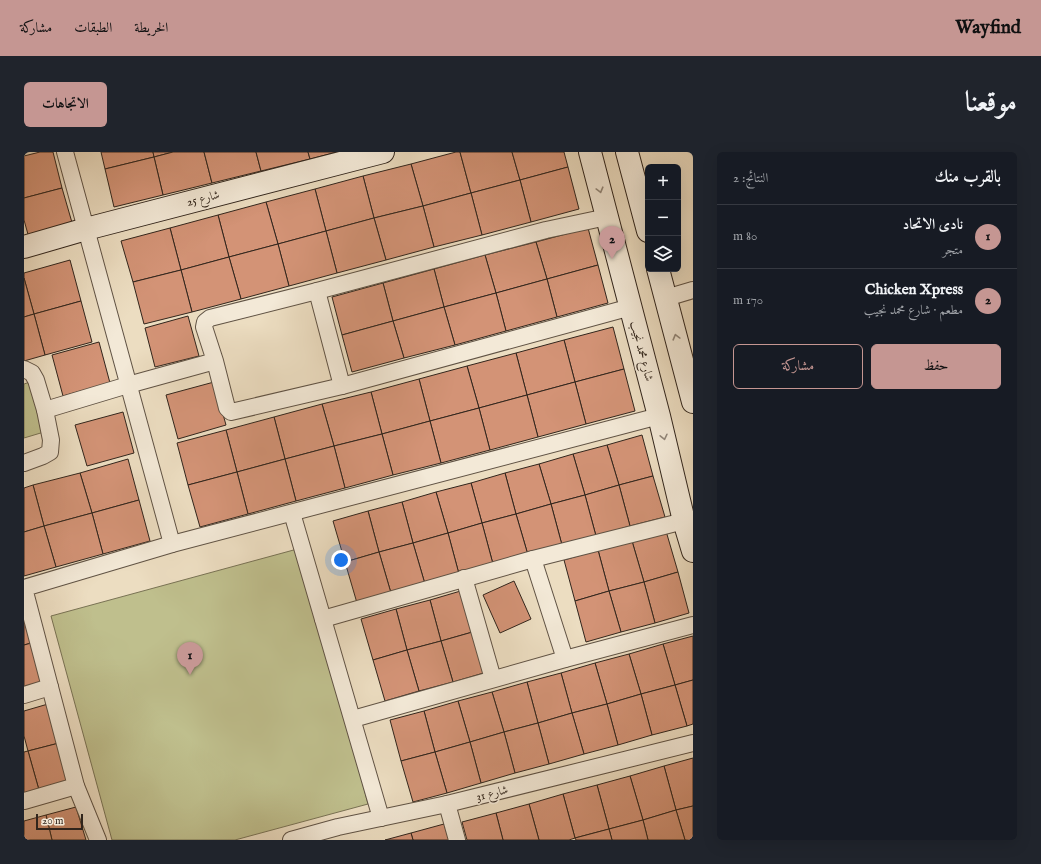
<!DOCTYPE html>
<html lang="ar">
<meta charset="utf-8">
<style>
:root{--surface:#171b24;--page:#20242c;--text:#f1f3f6;--muted:#9ea1a6;--line:#363941;--accent:#c59692}
body{margin:0;font-family:"IM FELL English",Amiri,serif;background:var(--page);color:var(--text);direction:rtl}
.controls{position:absolute;right:12px;top:12px;display:grid;overflow:hidden;border-radius:6px;box-shadow:0 4px 16px #0002}
.controls button{width:36px;height:36px;display:grid;place-items:center;padding:0;border:0;border-bottom:1px solid var(--line);background:var(--surface);color:var(--text);font:20px sans-serif}
.scale{position:absolute;left:12px;bottom:10px;width:47px;box-sizing:border-box;padding-left:4px;border:2px solid #31251c;border-top:0;font-size:11px;line-height:14px;white-space:nowrap;color:#31251c;-webkit-text-stroke:3px #f3e9d7;paint-order:stroke}
.you{position:absolute;left:317px;top:408px;width:14px;height:14px;margin:-10px;border:3px solid #fff;border-radius:50%;background:#1a73e8;box-shadow:0 0 0 6px #1a73e833}
.badge{display:grid;place-items:center;width:26px;height:26px;border-radius:50%;background:var(--accent);color:#111;font-size:13px;font-weight:700}
.pin{position:absolute;translate:-50% -33px;filter:drop-shadow(0 1px 2px #0008)}
.pin::after{content:'';position:absolute;top:21px;width:14px;height:12px;background:inherit;clip-path:polygon(0 0,100% 0,50% 100%)}
.list{margin:0;padding:0;list-style:none}
h2{display:flex;justify-content:space-between;align-items:center;height:52px;margin:0;padding:0 16px;font-size:17px}
h2 small{font-size:13px;font-weight:400;color:var(--muted)}
.list li{display:grid;grid-template-columns:26px 1fr auto;gap:12px;align-items:center;box-sizing:border-box;height:64px;padding:0 16px;border-top:1px solid var(--line)}
.list b{display:block;font-size:15px;white-space:nowrap}
.list p{margin:0;font-size:13px;white-space:nowrap;color:var(--muted)}
.list em{font-size:13px;font-style:normal;color:var(--muted)}
.actions{display:flex;gap:8px;padding:12px 16px}
.actions a{flex:1;padding:9px 0;border:1px solid var(--accent);border-radius:6px;text-align:center;font-size:14px;color:var(--accent)}
.actions .main{background:var(--accent);color:#111}
.icon{flex:none;width:22px;height:22px;fill:none;stroke:currentColor;stroke-width:2;stroke-linecap:round;stroke-linejoin:round}
.map{position:relative;flex:none;width:669px;height:688px;overflow:hidden;direction:ltr;border-radius:6px}
header{display:flex;align-items:center;gap:24px;box-sizing:border-box;height:56px;padding:0 20px;background:var(--accent);color:#111}
header strong{font-size:19px}
nav{display:flex;gap:22px;margin-inline-start:auto;font-size:14px}
.intro{display:flex;align-items:center;justify-content:space-between;box-sizing:border-box;height:96px;padding:0 24px}
h1{margin:0;font-size:28px}
.button{padding:10px 18px;border-radius:6px;background:var(--accent);color:#111;font-size:14px;font-weight:700}
main{display:flex;gap:24px;padding:0 24px}
aside{flex:1;background:var(--surface);border-radius:6px;box-shadow:0 4px 16px #0002}
.map>svg:first-child{display:block}
.green{fill:#bfbf8d;stroke:#787254}
.building{fill:#d39376;stroke:#31251c}
.lines{fill:none;stroke-linecap:round;stroke-linejoin:round}
.street-casing{stroke:#605345;stroke-width:18}
.secondary-casing{stroke:#31251c;stroke-width:24}
.street{stroke:#f3e9d7;stroke-width:16}
.secondary{stroke:#f3e9d7;stroke-width:22}
.oneway{stroke:#92877a}
.labels{text-anchor:middle;stroke-width:3.5;stroke-linejoin:round;paint-order:stroke}
.street-label{font-size:12px;fill:#31251c;stroke:#f3e9d7}
</style>
<header>
<strong>Wayfind</strong>
<nav><a>الخريطة</a><a>الطبقات</a><a>مشاركة</a></nav>
</header>
<div class="intro"><h1>موقعنا</h1><a class="button">الاتجاهات</a></div>
<main>
<aside>
<h2>بالقرب منك<small>النتائج: 2</small></h2>
<ul class="list">
<li><span class="badge">1</span><div><b>نادى الاتحاد</b><p>متجر</p></div><em>80 m</em></li>
<li><span class="badge">2</span><div><b>Chicken Xpress</b><p>مطعم · شارع محمد نجيب</p></div><em>170 m</em></li>
</ul>
<div class="actions"><a class="main">حفظ</a><a>مشاركة</a></div>
</aside>
<div class="map">
<svg width="669" height="688" viewBox="0 0 669 688">
<rect width="100%" height="100%" fill="#ecddc1"/>
<filter id="stains"><feTurbulence type="fractalNoise" baseFrequency=".005" numOctaves="4"/><feColorMatrix values="0 0 0 0 .2 0 0 0 0 .09 0 0 0 0 .02 0 0 0 .5 -.17"/></filter>
<radialGradient id="worn" r=".72"><stop offset=".6" stop-color="#630" stop-opacity="0"/><stop offset="1" stop-color="#630" stop-opacity=".3"/></radialGradient>
<g class="green">
<polygon points="6,230 20,280 0,286 0,232"/>
<polygon points="277,396 344,652 211,688 88,688 27,464"/>
</g>
<g class="building">
<polygon points="16,0 29,0 38,36 0,46 0,4"/>
<polygon points="77,0 129,0 130,5 81,17"/>
<polygon points="129,0 149,0 130,5"/>
<polygon points="149,0 180,0 188,31 139,43 130,5"/>
<polygon points="180,0 232,0 237,19 188,31"/>
<polygon points="232,0 284,0 286,7 237,19"/>
<polygon points="284,0 313,0 286,7"/>
<polygon points="432,0 436,0 447,41 399,54 387,12"/>
<polygon points="436,0 488,0 496,28 447,41"/>
<polygon points="488,0 540,0 544,15 496,28"/>
<polygon points="130,5 139,43 90,55 81,17"/>
<polygon points="387,12 399,54 350,66 339,24"/>
<polygon points="544,15 555,57 507,70 496,28"/>
<polygon points="339,24 350,66 302,79 291,37"/>
<polygon points="496,28 507,70 458,83 447,41"/>
<polygon points="38,36 49,74 5,86 0,68 0,46"/>
<polygon points="291,37 302,79 254,92 242,50"/>
<polygon points="447,41 458,83 410,95 399,54"/>
<polygon points="242,50 254,92 205,105 194,63"/>
<polygon points="399,54 410,95 362,108 350,66"/>
<polygon points="194,63 205,105 157,118 146,76"/>
<polygon points="350,66 362,108 313,121 302,79"/>
<polygon points="146,76 157,118 109,130 97,89"/>
<polygon points="564,76 574,113 523,127 512,90"/>
<polygon points="302,79 313,121 265,134 254,92"/>
<polygon points="512,90 523,127 472,141 461,103"/>
<polygon points="254,92 265,134 217,147 205,105"/>
<polygon points="461,103 472,141 420,155 410,117"/>
<polygon points="205,105 217,147 168,160 157,118"/>
<polygon points="46,108 57,149 10,162 0,126 0,121"/>
<polygon points="574,113 584,151 533,165 523,127"/>
<polygon points="410,117 420,155 369,169 359,131"/>
<polygon points="157,118 168,160 120,172 109,130"/>
<polygon points="0,126 10,162 0,165"/>
<polygon points="523,127 533,165 482,179 472,141"/>
<polygon points="359,131 369,169 318,183 308,145"/>
<polygon points="472,141 482,179 431,193 420,155"/>
<polygon points="57,149 68,190 21,203 10,162"/>
<polygon points="420,155 431,193 380,206 369,169"/>
<polygon points="10,162 21,203 0,209 0,165"/>
<polygon points="164,164 175,204 131,215 121,176"/>
<polygon points="369,169 380,206 328,220 318,183"/>
<polygon points="589,175 600,217 551,230 540,188"/>
<polygon points="540,188 551,230 503,243 492,201"/>
<polygon points="75,190 86,231 39,244 28,203"/>
<polygon points="492,201 503,243 455,256 443,214"/>
<polygon points="443,214 455,256 406,269 395,227"/>
<polygon points="600,217 611,259 562,272 551,230"/>
<polygon points="395,227 406,269 358,282 347,240"/>
<polygon points="190,230 202,273 154,287 142,243"/>
<polygon points="551,230 562,272 514,285 503,243"/>
<polygon points="347,240 358,282 310,294 298,252"/>
<polygon points="503,243 514,285 466,298 455,256"/>
<polygon points="298,252 310,294 261,307 250,265"/>
<polygon points="455,256 466,298 417,311 406,269"/>
<polygon points="99,260 110,301 63,314 51,273"/>
<polygon points="250,265 261,307 213,320 202,278"/>
<polygon points="406,269 417,311 369,323 358,282"/>
<polygon points="202,278 213,320 164,333 153,291"/>
<polygon points="358,282 369,323 321,336 310,294"/>
<polygon points="618,283 629,324 595,333 583,293"/>
<polygon points="583,293 595,333 561,343 549,302"/>
<polygon points="310,294 321,336 272,349 261,307"/>
<polygon points="549,302 561,343 527,352 515,312"/>
<polygon points="104,307 115,348 68,361 56,321"/>
<polygon points="261,307 272,349 224,362 213,320"/>
<polygon points="515,312 527,352 492,362 481,321"/>
<polygon points="213,320 224,362 176,375 164,333"/>
<polygon points="56,321 68,361 20,374 9,333"/>
<polygon points="481,321 492,362 458,371 447,331"/>
<polygon points="629,324 641,365 606,374 595,333"/>
<polygon points="447,331 458,371 424,381 412,340"/>
<polygon points="9,333 20,374 0,380 0,336"/>
<polygon points="595,333 606,374 572,384 561,343"/>
<polygon points="412,340 424,381 389,391 378,350"/>
<polygon points="561,343 572,384 538,393 527,352"/>
<polygon points="115,348 126,389 79,402 68,361"/>
<polygon points="378,350 389,391 355,400 344,359"/>
<polygon points="527,352 538,393 504,403 492,362"/>
<polygon points="344,359 355,400 321,410 309,369"/>
<polygon points="68,361 79,402 32,415 20,374"/>
<polygon points="492,362 504,403 469,412 458,371"/>
<polygon points="458,371 469,412 435,422 424,381"/>
<polygon points="20,374 32,415 0,424 0,380"/>
<polygon points="642,379 654,420 620,430 608,389"/>
<polygon points="424,381 435,422 401,432 389,391"/>
<polygon points="608,389 620,430 585,439 574,398"/>
<polygon points="389,391 401,432 367,441 355,400"/>
<polygon points="574,398 585,439 551,449 540,408"/>
<polygon points="355,400 367,441 333,451 321,410"/>
<polygon points="654,420 665,461 631,471 620,430"/>
<polygon points="490,429 507,467 476,481 459,443"/>
<polygon points="620,430 631,471 597,480 585,439"/>
<polygon points="440,438 452,479 417,489 406,448"/>
<polygon points="585,439 597,480 562,490 551,449"/>
<polygon points="406,448 417,489 383,498 372,457"/>
<polygon points="0,452 11,490 0,493"/>
<polygon points="372,457 383,498 349,508 337,467"/>
<polygon points="452,479 463,520 429,530 417,489"/>
<polygon points="669,484 669,528 651,533 639,492"/>
<polygon points="417,489 429,530 395,539 383,498"/>
<polygon points="11,490 22,529 0,535 0,493"/>
<polygon points="639,492 651,533 617,542 605,502"/>
<polygon points="383,498 395,539 361,549 349,508"/>
<polygon points="605,502 617,542 583,552 571,511"/>
<polygon points="571,511 583,552 548,561 537,521"/>
<polygon points="537,521 548,561 514,571 503,530"/>
<polygon points="669,528 669,572 663,574 651,533"/>
<polygon points="503,530 514,571 480,580 468,540"/>
<polygon points="651,533 663,574 628,583 617,542"/>
<polygon points="468,540 480,580 446,590 434,549"/>
<polygon points="617,542 628,583 594,593 583,552"/>
<polygon points="434,549 446,590 411,600 400,559"/>
<polygon points="24,552 35,591 4,599 0,584 0,559"/>
<polygon points="583,552 594,593 560,602 548,561"/>
<polygon points="400,559 411,600 377,609 366,568"/>
<polygon points="548,561 560,602 525,612 514,571"/>
<polygon points="514,571 525,612 491,621 480,580"/>
<polygon points="480,580 491,621 457,631 446,590"/>
<polygon points="446,590 457,631 423,641 411,600"/>
<polygon points="35,591 46,629 15,638 4,599"/>
<polygon points="4,599 15,638 0,642 0,600"/>
<polygon points="411,600 423,641 389,650 377,609"/>
<polygon points="669,606 669,654 652,658 640,614"/>
<polygon points="640,614 652,658 619,668 606,624"/>
<polygon points="606,624 619,668 585,677 573,633"/>
<polygon points="573,633 585,677 551,686 539,642"/>
<polygon points="539,642 551,686 545,688 515,688 505,652"/>
<polygon points="505,652 515,688 479,688 472,661"/>
<polygon points="669,654 669,688 661,688 652,658"/>
<polygon points="52,655 62,688 28,688 22,663"/>
<polygon points="652,658 661,688 624,688 619,668"/>
<polygon points="472,661 479,688 443,688 438,670"/>
<polygon points="22,663 28,688 0,688 0,669"/>
<polygon points="619,668 624,688 588,688 585,677"/>
<polygon points="420,672 425,688 389,688 387,681"/>
<polygon points="585,677 588,688 552,688 551,686"/>
<polygon points="387,681 389,688 361,688"/>
</g>
<g class="lines">
<g class="street-casing">
<g id="street">
<polyline points="41,0 148,392"/>
<polyline points="293,139 522,78 583,65"/>
<polyline points="642,146 669,138"/>
<polyline points="0,217 8,221 12,228 21,258 27,288 26,300 19,304 0,311"/>
<polyline points="318,234 607,155"/>
<polyline points="21,258 104,233 191,209 180,175 181,170 186,166 293,139 318,234 207,260 203,256 191,209"/>
<polyline points="268,361 357,666"/>
<polyline points="509,407 541,507"/>
<polyline points="440,426 469,527"/>
<polyline points="299,467 509,407 660,369"/>
<polyline points="0,543 26,535"/>
<polyline points="329,567 541,507 669,473"/>
<polyline points="0,649 52,634"/>
<polyline points="423,652 433,688"/>
<polyline points="74,688 52,634 0,436 148,392 635,264"/>
<polyline points="267,688 314,675 423,652 669,591"/>
</g>
</g>
<g class="secondary-casing">
<g id="secondary">
<polyline points="566,0 635,264 660,369 669,399"/>
<polyline points="603,0 624,79"/>
<polyline points="0,95 62,77 359,0"/>
<polyline points="634,117 669,250"/>
</g>
</g>
<use href="#street" class="street"/>
<use href="#secondary" class="secondary"/>
</g>
<defs><path id="oneway-chevron" d="M-2-3.5L2.5 0L-2 3.5" fill="none" stroke-width="1.6" stroke-linecap="round" stroke-linejoin="round"/></defs>
<g class="oneway">
<use href="#oneway-chevron" transform="translate(576 38) rotate(75)"/>
<use href="#oneway-chevron" transform="translate(652 185) rotate(-105)"/>
<use href="#oneway-chevron" transform="translate(640 285) rotate(77)"/>
</g>
<g class="labels">
<g class="street-label">
<text transform="translate(179 46) rotate(-14)" y="4">شارع 25</text>
<text transform="translate(618 199) rotate(75)" y="4">شارع محمد نجيب</text>
<text transform="translate(468 641) rotate(-14)" y="4">شارع 31</text>
</g>
</g>
<rect width="100%" height="100%" filter="url(#stains)"/>
<rect width="100%" height="100%" fill="url(#worn)"/>
</svg>
<div class="controls">
<button>+</button>
<button>−</button>
<button><svg class="icon" aria-label="layers" viewBox="0 0 24 24"><path d="M12 4l9 5-9 5-9-5zM3 14l9 5 9-5"/></svg></button>
</div>
<div class="scale">20 m</div>
<div class="you"></div>
<div class="pin badge" style="left:166px;top:523px">1</div>
<div class="pin badge" style="left:588px;top:107px">2</div>
</div>
</main>
